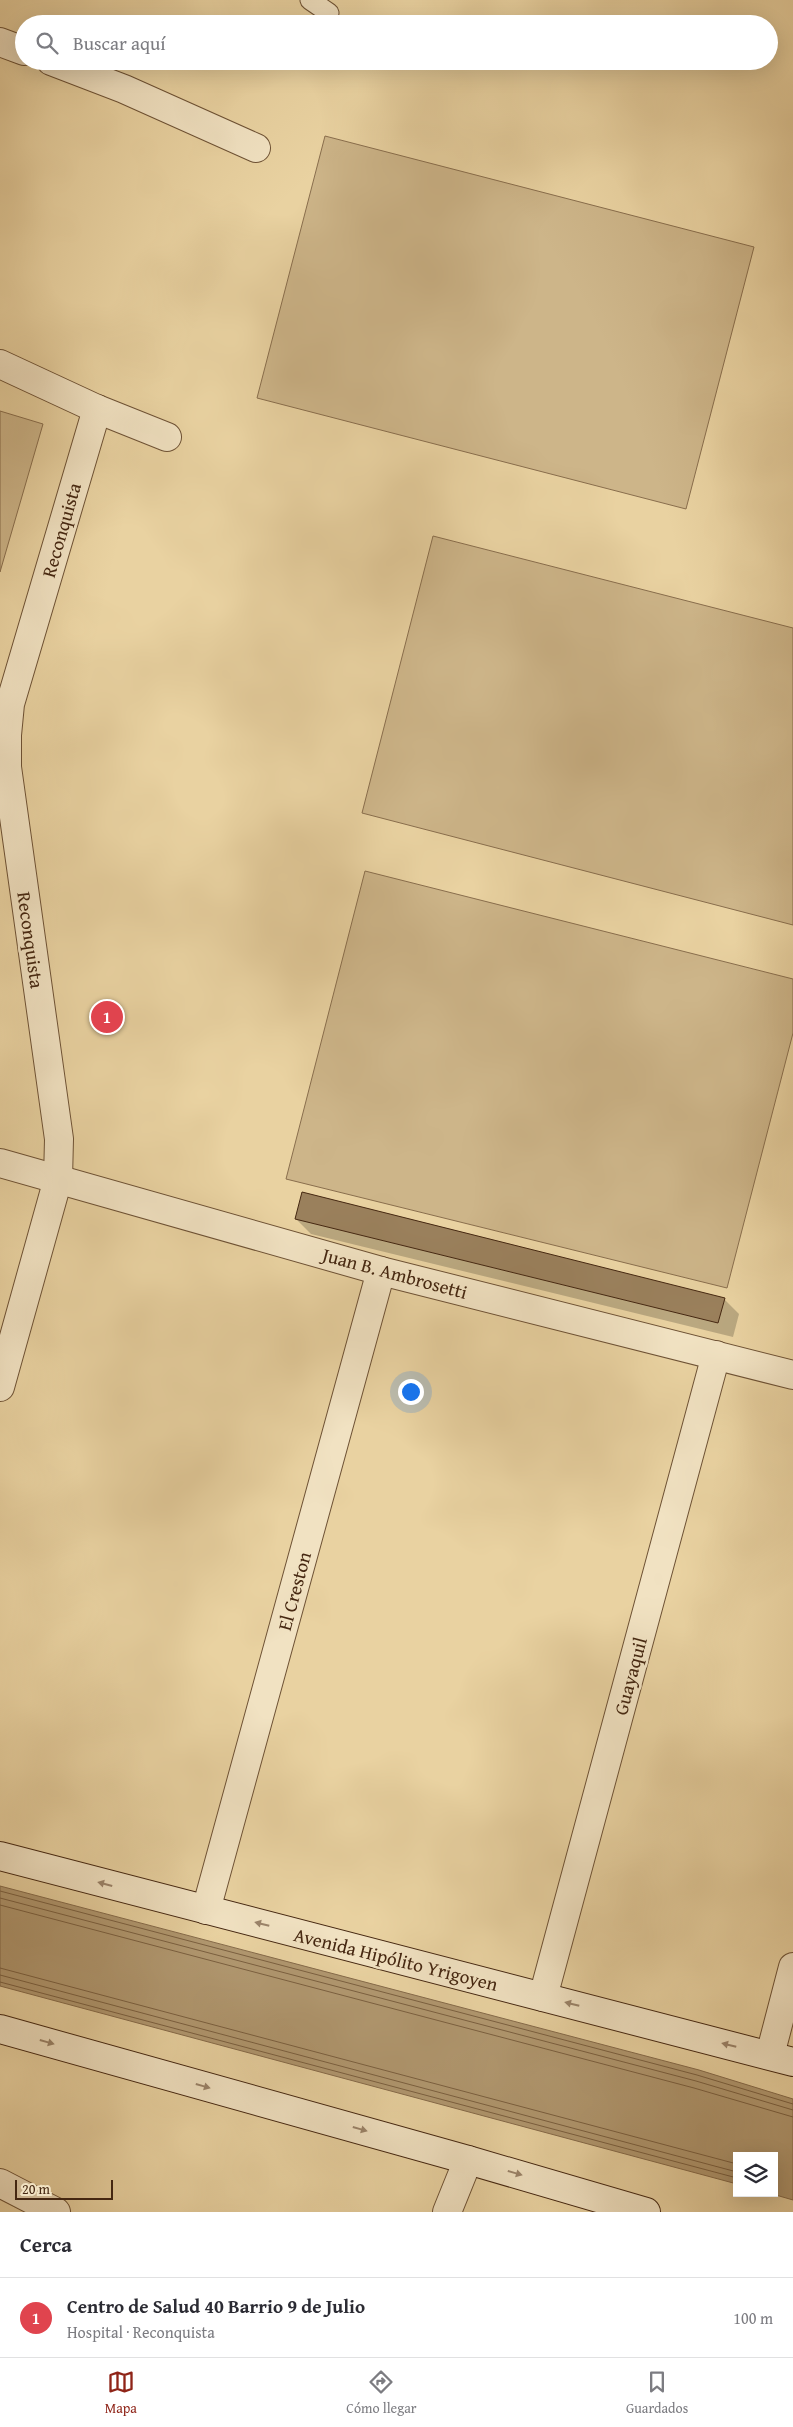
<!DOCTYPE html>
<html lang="es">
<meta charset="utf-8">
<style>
:root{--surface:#fff;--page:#f2f2f3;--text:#2b2b33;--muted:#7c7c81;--line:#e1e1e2;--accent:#8f2418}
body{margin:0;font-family:"Gentium Book Plus",serif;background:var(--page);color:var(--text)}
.controls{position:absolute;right:15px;bottom:15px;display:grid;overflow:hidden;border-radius:0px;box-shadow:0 5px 20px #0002}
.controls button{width:45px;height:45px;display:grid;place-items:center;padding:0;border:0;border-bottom:1px solid var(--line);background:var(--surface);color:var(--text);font:25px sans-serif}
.scale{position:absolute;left:15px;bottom:12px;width:98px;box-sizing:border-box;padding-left:5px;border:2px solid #452711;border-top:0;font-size:14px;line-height:18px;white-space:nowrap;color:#452711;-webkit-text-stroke:4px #f1e2c2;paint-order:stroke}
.you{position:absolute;left:410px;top:1391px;width:18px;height:18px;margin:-12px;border:4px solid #fff;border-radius:50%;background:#1a73e8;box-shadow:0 0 0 8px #1a73e833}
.badge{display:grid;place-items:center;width:32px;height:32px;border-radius:50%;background:var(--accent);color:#fff;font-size:16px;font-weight:700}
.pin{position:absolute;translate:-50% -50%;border:2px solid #fff;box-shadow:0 1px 5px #0006}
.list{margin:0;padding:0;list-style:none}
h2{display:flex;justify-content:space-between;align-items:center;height:65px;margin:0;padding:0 20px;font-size:21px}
h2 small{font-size:16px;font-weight:400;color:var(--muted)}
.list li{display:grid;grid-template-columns:32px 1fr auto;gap:15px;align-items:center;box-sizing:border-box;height:80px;padding:0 20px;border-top:1px solid var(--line)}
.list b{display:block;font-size:19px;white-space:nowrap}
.list p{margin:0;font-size:16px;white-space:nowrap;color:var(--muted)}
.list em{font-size:16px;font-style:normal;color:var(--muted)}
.icon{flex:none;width:28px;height:28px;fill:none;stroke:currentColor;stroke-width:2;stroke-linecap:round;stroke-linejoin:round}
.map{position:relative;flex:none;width:793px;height:2212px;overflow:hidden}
.search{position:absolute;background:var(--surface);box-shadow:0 5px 20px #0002;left:15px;right:15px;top:15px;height:55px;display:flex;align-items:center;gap:12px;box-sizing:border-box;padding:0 18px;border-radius:28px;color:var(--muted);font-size:19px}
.sheet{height:145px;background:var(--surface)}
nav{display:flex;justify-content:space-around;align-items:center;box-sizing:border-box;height:70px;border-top:1px solid var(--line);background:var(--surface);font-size:14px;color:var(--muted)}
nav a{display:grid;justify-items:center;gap:2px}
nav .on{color:var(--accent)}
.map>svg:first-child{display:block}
.green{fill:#cdb589;stroke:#896e4d}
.water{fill:#b19870;stroke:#866b4a}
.shadow{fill:#0003}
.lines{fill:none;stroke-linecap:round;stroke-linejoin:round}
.shore{stroke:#7b6040;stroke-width:1}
.building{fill:#9a805c;stroke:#452711}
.service-casing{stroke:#6e5235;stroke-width:21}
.minor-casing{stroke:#6e5235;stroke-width:30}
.secondary-casing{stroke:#452711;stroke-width:30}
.service{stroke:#f1e2c2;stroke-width:19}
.minor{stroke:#f1e2c2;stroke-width:28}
.secondary{stroke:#f1e2c2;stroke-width:28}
.oneway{fill:#9b846a}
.labels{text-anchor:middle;stroke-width:5;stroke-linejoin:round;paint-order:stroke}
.street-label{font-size:19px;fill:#452711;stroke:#f1e2c2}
</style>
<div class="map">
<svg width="793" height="2212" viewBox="0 0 793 2212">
<rect width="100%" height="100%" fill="#e9d2a1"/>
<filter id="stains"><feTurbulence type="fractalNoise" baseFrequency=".004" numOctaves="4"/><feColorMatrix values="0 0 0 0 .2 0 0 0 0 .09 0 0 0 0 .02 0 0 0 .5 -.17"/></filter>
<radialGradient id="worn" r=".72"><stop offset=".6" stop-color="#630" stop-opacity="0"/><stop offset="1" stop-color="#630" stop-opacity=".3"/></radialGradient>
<g class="green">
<polygon points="325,136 754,247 686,509 257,398"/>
<polygon points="0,411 43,424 0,572"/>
<polygon points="433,536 793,628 793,925 362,813"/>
<polygon points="365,871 793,979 793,1033 727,1288 286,1179"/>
</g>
<polygon class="water" points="0,1886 699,2070 793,2099 793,2200 769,2193 774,2193 774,2156 737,2156 737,2184 0,1986"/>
<polygon class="shadow" points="296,1219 724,1299 739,1314 733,1337 311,1234"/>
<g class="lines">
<g class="shore">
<polyline points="0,1891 697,2075 793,2104"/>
<polyline points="0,1898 696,2081 793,2110"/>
<polyline points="0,1905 694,2088 793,2117"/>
<polyline points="0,1968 737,2164"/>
<polyline points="0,1975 737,2172"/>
<polyline points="0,1982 737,2178"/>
</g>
</g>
<polygon class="building" points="302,1192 725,1298 718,1323 295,1219"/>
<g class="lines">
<g class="service-casing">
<polyline id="service" points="310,0 329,13"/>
</g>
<g class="minor-casing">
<g id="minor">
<polyline points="0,42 24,51"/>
<polyline points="51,61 124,89 256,148"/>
<polyline points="0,364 97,409 167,437"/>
<polyline points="0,1163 381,1271 793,1375"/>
<polyline points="0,1387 58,1179 59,1139 7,767 7,735 10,704 97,409"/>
<polyline points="206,1910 381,1271"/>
<polyline points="543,1997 716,1355"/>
<polyline points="770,2055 793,1967"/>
<polyline points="0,2183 56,2212"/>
<polyline points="447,2212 468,2160"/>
</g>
</g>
<g class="secondary-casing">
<g id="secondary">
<polyline points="0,1856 793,2062"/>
<polyline points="0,2029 468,2160 646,2212"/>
</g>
</g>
<use href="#service" class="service"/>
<use href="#minor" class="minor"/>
<use href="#secondary" class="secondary"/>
</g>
<defs><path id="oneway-solid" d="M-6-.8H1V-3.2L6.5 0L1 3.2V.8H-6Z" transform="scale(1.25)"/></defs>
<g class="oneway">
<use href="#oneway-solid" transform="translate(105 1884) rotate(-165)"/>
<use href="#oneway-solid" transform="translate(262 1924) rotate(-166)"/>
<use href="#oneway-solid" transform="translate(572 2004) rotate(-166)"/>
<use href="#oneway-solid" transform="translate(47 2042) rotate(16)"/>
<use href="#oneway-solid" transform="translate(729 2045) rotate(-166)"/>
<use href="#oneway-solid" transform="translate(203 2086) rotate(16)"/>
<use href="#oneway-solid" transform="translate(360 2129) rotate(16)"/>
<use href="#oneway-solid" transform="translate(515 2173) rotate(16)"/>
</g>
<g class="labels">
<g class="street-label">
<text transform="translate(61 530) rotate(-74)" y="7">Reconquista</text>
<text transform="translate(31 940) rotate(82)" y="7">Reconquista</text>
<text transform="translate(395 1273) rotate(15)" y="7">Juan B. Ambrosetti</text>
<text transform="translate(294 1591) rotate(-75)" y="7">El Creston</text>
<text transform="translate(630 1676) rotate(-75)" y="7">Guayaquil</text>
<text transform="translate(396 1959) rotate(14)" y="7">Avenida Hipólito Yrigoyen</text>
</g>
</g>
<rect width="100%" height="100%" filter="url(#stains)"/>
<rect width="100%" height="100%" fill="url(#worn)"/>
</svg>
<div class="controls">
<button><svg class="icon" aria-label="layers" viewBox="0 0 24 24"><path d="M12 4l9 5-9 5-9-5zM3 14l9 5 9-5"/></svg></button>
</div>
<div class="scale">20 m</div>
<div class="you"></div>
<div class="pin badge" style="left:107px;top:1017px;background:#e0444e">1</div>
<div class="search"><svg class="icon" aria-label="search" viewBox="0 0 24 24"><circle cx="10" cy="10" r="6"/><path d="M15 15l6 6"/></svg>Buscar aquí</div>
</div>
<section class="sheet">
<h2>Cerca<small></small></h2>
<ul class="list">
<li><span class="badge" style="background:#e0444e">1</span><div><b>Centro de Salud 40 Barrio 9 de Julio</b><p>Hospital · Reconquista</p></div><em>100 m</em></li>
</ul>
</section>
<nav>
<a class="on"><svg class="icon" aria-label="map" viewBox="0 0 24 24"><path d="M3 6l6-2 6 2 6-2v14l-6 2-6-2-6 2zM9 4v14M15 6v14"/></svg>Mapa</a>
<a><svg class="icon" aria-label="directions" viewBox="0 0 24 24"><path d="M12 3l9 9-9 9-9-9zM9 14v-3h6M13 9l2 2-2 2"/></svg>Cómo llegar</a>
<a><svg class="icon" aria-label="saved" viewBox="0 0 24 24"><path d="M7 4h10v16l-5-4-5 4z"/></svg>Guardados</a>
</nav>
